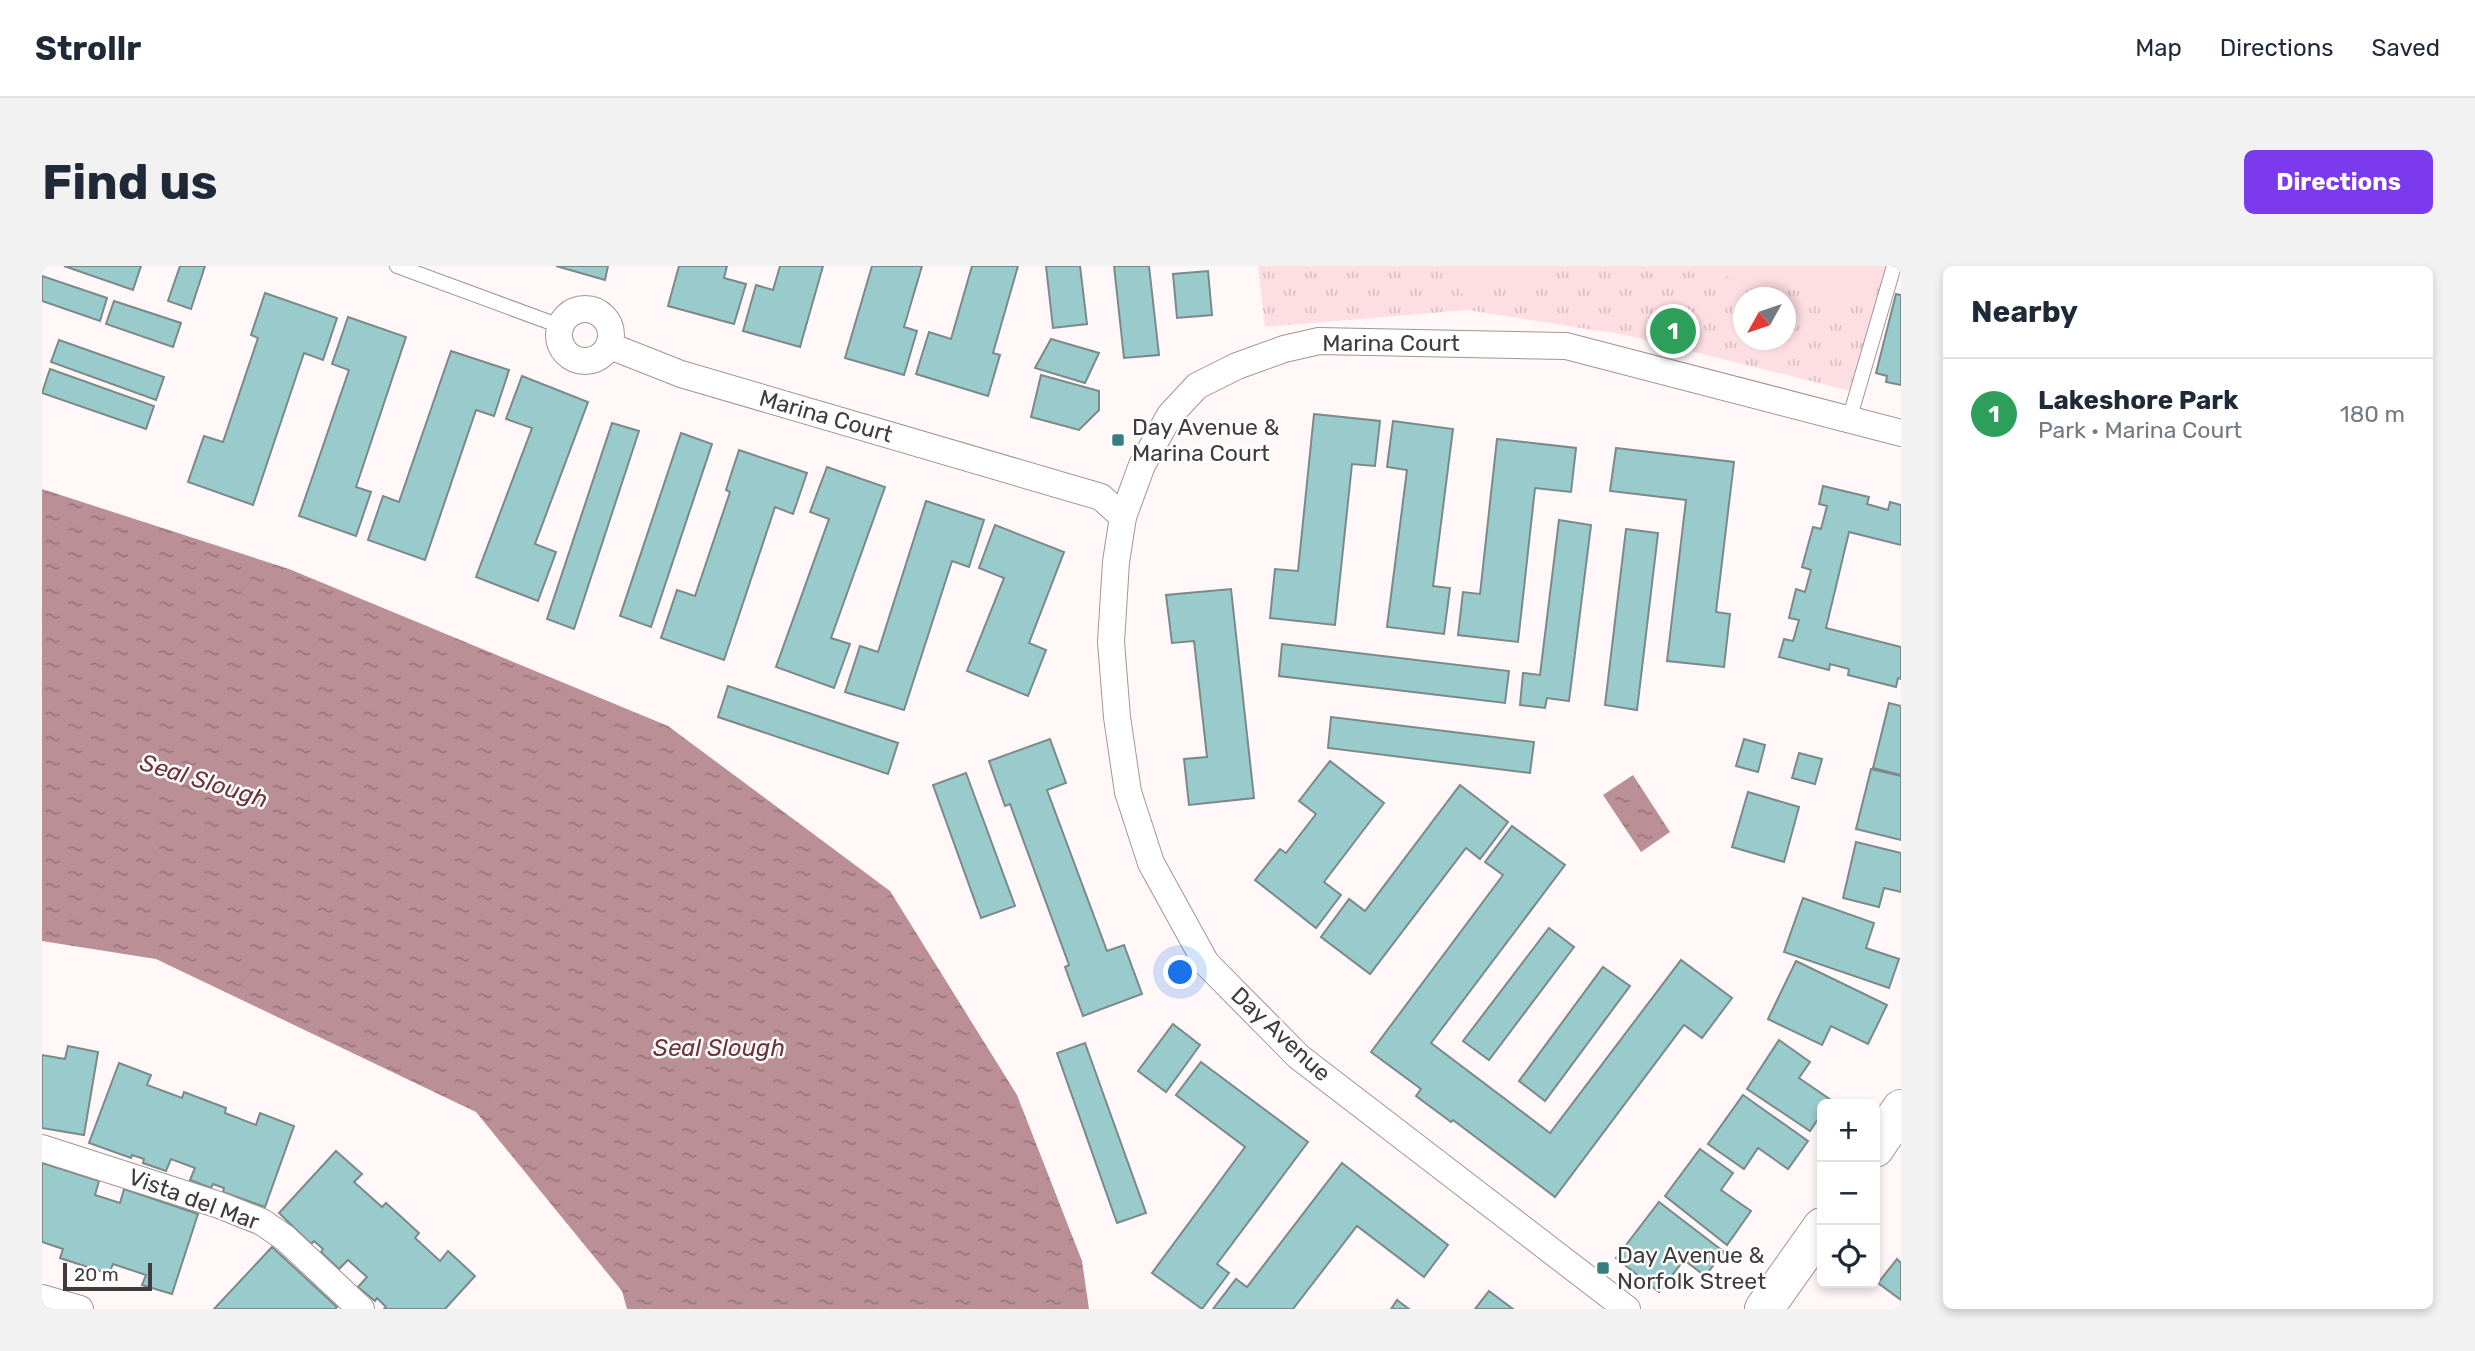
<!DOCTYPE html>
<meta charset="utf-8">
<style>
:root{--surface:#fff;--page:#f2f2f3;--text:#1f2937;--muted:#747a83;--line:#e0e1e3;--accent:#7c3aed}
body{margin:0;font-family:Rubik,sans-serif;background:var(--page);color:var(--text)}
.controls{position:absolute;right:21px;bottom:21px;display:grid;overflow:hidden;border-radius:10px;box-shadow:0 4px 10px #0003}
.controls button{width:63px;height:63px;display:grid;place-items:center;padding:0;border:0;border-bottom:2px solid var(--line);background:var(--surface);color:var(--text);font:35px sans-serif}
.compass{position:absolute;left:1691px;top:21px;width:63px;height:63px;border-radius:50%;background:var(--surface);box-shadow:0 4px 10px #0003;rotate:230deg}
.scale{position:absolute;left:21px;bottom:18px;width:89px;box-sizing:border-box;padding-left:7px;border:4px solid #403b3c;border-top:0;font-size:19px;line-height:24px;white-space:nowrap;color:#403b3c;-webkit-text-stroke:5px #fff;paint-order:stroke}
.you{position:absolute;left:1139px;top:707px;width:24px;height:24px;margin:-18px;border:5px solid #fff;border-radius:50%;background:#1a73e8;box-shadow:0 0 0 10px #1a73e833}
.badge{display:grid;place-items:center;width:46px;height:46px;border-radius:50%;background:var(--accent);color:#fff;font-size:23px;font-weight:700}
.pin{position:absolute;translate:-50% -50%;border:4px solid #fff;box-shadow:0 2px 7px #0006}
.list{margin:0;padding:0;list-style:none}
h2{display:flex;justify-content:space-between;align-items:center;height:91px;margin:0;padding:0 28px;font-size:30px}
h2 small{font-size:23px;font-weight:400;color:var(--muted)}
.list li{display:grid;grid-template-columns:46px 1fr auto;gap:21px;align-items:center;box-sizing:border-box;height:112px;padding:0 28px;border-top:2px solid var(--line)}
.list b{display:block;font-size:26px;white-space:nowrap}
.list p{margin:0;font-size:23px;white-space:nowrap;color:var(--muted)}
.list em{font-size:23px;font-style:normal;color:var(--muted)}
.icon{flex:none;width:38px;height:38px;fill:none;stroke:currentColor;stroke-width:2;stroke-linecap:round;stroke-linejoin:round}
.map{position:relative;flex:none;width:1859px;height:1043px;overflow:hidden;border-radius:10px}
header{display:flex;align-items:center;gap:42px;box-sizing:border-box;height:98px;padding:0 35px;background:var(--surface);border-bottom:2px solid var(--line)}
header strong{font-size:33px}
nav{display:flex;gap:38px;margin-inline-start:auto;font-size:24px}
.intro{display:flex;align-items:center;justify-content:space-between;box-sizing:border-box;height:168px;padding:0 42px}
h1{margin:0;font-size:49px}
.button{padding:18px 32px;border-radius:10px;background:var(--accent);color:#fff;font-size:24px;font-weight:700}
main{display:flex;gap:42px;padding:0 42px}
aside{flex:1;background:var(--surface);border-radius:10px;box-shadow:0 4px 10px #0003}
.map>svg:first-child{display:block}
.park{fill:url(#park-tufts);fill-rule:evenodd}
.pitch{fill:#fddee2}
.water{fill:url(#water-ripples)}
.building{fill:#99cbcd;stroke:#7c8989;stroke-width:2}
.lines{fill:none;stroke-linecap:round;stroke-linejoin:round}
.service-casing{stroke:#a29596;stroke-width:16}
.minor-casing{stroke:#a29596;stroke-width:28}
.secondary-casing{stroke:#a29596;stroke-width:40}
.service{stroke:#fff;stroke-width:14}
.minor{stroke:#fff;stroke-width:26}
.secondary{stroke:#fff;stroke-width:38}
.poi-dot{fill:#357e81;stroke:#fff;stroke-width:2.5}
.labels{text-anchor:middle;stroke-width:5;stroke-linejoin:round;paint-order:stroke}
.street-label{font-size:23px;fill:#403b3c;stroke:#fff}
.poi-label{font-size:23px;fill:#403b3c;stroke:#fff;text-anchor:start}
.water-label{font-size:24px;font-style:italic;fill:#6d343f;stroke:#fff}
</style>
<header>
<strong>Strollr</strong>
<nav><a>Map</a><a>Directions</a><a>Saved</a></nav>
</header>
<div class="intro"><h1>Find us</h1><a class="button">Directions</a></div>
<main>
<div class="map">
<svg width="1859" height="1043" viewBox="0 0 1859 1043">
<defs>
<pattern id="park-tufts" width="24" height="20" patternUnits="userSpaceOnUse" patternTransform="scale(1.75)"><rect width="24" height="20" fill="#fddee2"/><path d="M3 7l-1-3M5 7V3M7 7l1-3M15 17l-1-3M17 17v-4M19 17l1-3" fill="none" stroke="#dabfc3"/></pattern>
<pattern id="water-ripples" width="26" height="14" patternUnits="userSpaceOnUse" patternTransform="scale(1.75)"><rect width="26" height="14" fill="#ba8f95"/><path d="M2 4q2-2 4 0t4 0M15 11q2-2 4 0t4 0" fill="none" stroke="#99767b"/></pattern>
</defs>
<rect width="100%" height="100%" fill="#fff7f8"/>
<path class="park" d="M1216,0h629l-24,128 -237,-59 -159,-25 -202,17zM1702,32h42v42h-42z"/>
<g class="pitch">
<polygon points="1414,0 1497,0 1499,17 1418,28"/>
<polygon points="1633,0 1841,0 1829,40"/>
</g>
<g class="water">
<polygon points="0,223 247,303 626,460 848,625 975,829 1040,995 1047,1043 585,1043 580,1025 434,846 114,693 0,675"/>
<polygon points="1591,509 1628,566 1599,586 1561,529"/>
</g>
<g class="building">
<polygon points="22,0 99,0 91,24"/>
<polygon points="138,0 163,0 149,43 126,35"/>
<polygon points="514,0 566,0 563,14"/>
<polygon points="637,0 685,0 682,12 704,18 692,58 626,40"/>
<polygon points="738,0 781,0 758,81 701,65 714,19 731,24"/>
<polygon points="830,0 880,0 862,61 875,65 862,109 803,92"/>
<polygon points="930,0 976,0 951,87 958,89 946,130 874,108 887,66 909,73"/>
<polygon points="1004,0 1038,0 1045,58 1011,62"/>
<polygon points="1072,0 1107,0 1117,89 1082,92"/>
<polygon points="1166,5 1170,49 1135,52 1131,8"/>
<polygon points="0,10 65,32 58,55 0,35"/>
<polygon points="223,27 295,52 281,94 262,87 211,239 146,216 162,170 181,176 216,72 209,69"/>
<polygon points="1854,28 1859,29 1859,119 1844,116 1845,110 1834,107"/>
<polygon points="72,35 139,57 131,81 64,58"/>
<polygon points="306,51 364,71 314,221 329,226 314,270 257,250 307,104 290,98"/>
<polygon points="1009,73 1057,87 1043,117 993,102"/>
<polygon points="17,74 122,111 114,134 9,96"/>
<polygon points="409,85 467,104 452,150 434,144 383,294 326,274 341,230 357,236"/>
<polygon points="8,103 112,140 104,163 0,127"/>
<polygon points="999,109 1057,125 1057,144 1037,164 989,151"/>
<polygon points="480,110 546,136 493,278 514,286 496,335 434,311 490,162 464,153"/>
<polygon points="1272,148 1338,155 1333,200 1310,198 1293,359 1228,352 1233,303 1256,305"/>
<polygon points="1351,155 1411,163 1391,320 1408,322 1402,368 1345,361 1365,204 1345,201"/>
<polygon points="570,157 597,165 532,363 505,353"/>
<polygon points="639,167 670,178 609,361 578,350"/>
<polygon points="1455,173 1534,182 1529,226 1493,222 1476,376 1416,369 1421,326 1438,328"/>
<polygon points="1574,182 1692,196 1674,346 1688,348 1682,401 1625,395 1644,234 1568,225"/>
<polygon points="697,184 765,207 751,248 733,241 682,394 619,372 635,324 653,330 688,226 684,224"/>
<polygon points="785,201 843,221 789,372 808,378 792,422 734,401 787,253 768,246"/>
<polygon points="1781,220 1827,231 1825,238 1846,244 1848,236 1859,239 1859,279 1807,266 1784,362 1859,381 1859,413 1856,412 1854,421 1806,409 1807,403 1788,398 1787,404 1737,391 1742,373 1751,375 1757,354 1747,352 1754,323 1763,326 1769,304 1760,301 1771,261 1779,263 1785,240 1777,238"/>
<polygon points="884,235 942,254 927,301 910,295 862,444 803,426 818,380 836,386"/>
<polygon points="1517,254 1549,259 1527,435 1505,432 1503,442 1478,439 1481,407 1498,409"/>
<polygon points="953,259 1022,286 987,377 1004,384 986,430 925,405 962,312 937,302"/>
<polygon points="1584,263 1616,267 1595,444 1563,439"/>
<polygon points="1189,323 1212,532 1147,539 1142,493 1165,491 1152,375 1130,377 1124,329"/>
<polygon points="1240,378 1467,405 1463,437 1237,410"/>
<polygon points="686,420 856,477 846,508 676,451"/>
<polygon points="1847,437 1859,440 1859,509 1831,502"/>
<polygon points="1289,451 1492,476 1488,507 1286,482"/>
<polygon points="1008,473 1024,517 1005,524 1065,685 1082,679 1100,728 1041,750 1023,701 1027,699 968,538 963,540 947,495"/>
<polygon points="1702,473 1723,479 1716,506 1694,500"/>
<polygon points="1757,487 1780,493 1773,518 1750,512"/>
<polygon points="1288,495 1342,537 1282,616 1299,629 1274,662 1213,614 1238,583 1244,587 1274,548 1257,535"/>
<polygon points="1829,503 1859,510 1859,574 1814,563"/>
<polygon points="924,507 973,640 939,652 891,519"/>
<polygon points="1418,519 1466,556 1438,593 1424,582 1328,708 1279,671 1307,633 1323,645"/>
<polygon points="1706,526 1757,541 1742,596 1690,581"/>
<polygon points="1470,560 1523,599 1389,777 1508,867 1639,694 1690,732 1660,772 1642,759 1513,931 1411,854 1409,856 1374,830 1379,823 1329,786 1461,609 1443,596"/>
<polygon points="1814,576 1859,587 1859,626 1842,622 1837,641 1801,632"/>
<polygon points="1761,632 1832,657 1824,682 1857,693 1847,722 1742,686"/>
<polygon points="1507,662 1532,681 1447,794 1421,775"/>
<polygon points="1754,695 1845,739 1826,778 1789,760 1780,779 1726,753"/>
<polygon points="1561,701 1588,720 1503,835 1477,815"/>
<polygon points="1131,758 1158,779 1124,826 1096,805"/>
<polygon points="1737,774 1768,796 1757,812 1789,834 1786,838 1780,838 1780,847 1768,865 1705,823"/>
<polygon points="1043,777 1104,947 1075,957 1015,787"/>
<polygon points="26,780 56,786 42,869 0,862 0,789 23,793"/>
<polygon points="1159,796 1266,876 1175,998 1187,1007 1160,1043 1110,1007 1203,881 1134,829"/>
<polygon points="77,797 109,809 105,819 140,832 142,826 184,842 183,847 214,859 218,847 252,860 223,941 181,926 182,922 171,918 169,922 148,914 153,902 129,893 124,905 101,897 102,893 90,889 89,892 47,877"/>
<polygon points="1701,829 1766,875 1746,903 1716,882 1702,903 1666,878"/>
<polygon points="1658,883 1691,907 1679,924 1709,945 1685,979 1623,930"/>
<polygon points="294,885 320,908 312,916 340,941 344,937 377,967 373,972 398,995 406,985 433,1010 403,1043 342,1043 344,1041 335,1032 333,1035 316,1021 325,1011 306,994 297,1003 279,986 281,983 272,975 269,978 237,947"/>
<polygon points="0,897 57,915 53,929 78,937 82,923 156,948 130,1028 100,1019 104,1009 71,998 67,1008 18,992 21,983 0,976"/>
<polygon points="1300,897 1406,979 1382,1011 1315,960 1251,1043 1171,1043 1194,1013 1205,1021"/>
<polygon points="1617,936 1682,986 1663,1010 1642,994 1617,1026 1574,992"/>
<polygon points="230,981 295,1041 293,1043 172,1043"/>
<polygon points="1855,993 1859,997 1859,1034 1836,1017"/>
<polygon points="1447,1025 1471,1043 1433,1043"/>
<polygon points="1355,1034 1367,1043 1349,1043"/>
</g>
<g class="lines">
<g class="service-casing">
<g id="service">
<polyline points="355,0 518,60"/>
<polyline points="1807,154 1852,0"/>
</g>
</g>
<g class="minor-casing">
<g id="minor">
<circle cx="543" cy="69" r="26"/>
<polyline points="568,80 639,108 1059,231 1081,251"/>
<polyline points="0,882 177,939 220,956 243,972 319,1043"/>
<polyline points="0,1032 38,1043"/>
<polyline points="1585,1043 1257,791 1164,697 1109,597 1086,526 1075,451 1069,376 1074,296 1081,251 1100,199 1128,149 1155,120 1195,100 1242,83 1277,75 1524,80 1859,167"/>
</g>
</g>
<g class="secondary-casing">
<g id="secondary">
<polyline points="1833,882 1859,843"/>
<polyline points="1722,1043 1780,961"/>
</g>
</g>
<use href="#service" class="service"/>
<use href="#minor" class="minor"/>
<use href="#secondary" class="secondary"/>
</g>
<g class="poi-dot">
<rect x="1069" y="167" width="14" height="14" rx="3.5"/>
<rect x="1554" y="995" width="14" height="14" rx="3.5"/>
</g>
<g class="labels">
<g class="street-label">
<text x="1349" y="85">Marina Court</text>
<text transform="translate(784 150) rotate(16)" y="8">Marina Court</text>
<text transform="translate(1239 768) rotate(43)" y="8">Day Avenue</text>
<text transform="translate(152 933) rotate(20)" y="8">Vista del Mar</text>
</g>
<g class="poi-label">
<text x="1090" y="169">Day Avenue &amp;<tspan x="1090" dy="26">Marina Court</tspan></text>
<text x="1575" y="997">Day Avenue &amp;<tspan x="1575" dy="26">Norfolk Street</tspan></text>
</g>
<g class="water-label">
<text transform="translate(162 515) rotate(17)" y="8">Seal Slough</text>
<text x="677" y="790">Seal Slough</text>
</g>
</g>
</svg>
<div class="controls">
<button>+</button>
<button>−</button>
<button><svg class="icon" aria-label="locate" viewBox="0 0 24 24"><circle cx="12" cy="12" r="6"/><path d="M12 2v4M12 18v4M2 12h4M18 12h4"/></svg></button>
</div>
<svg class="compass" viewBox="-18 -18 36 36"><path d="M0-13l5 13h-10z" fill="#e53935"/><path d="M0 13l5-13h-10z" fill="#747a83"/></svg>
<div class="scale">20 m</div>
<div class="you"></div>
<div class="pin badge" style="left:1631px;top:65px;background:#2e9e5b">1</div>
</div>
<aside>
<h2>Nearby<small></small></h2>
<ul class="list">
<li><span class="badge" style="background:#2e9e5b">1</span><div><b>Lakeshore Park</b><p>Park · Marina Court</p></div><em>180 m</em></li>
</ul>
</aside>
</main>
